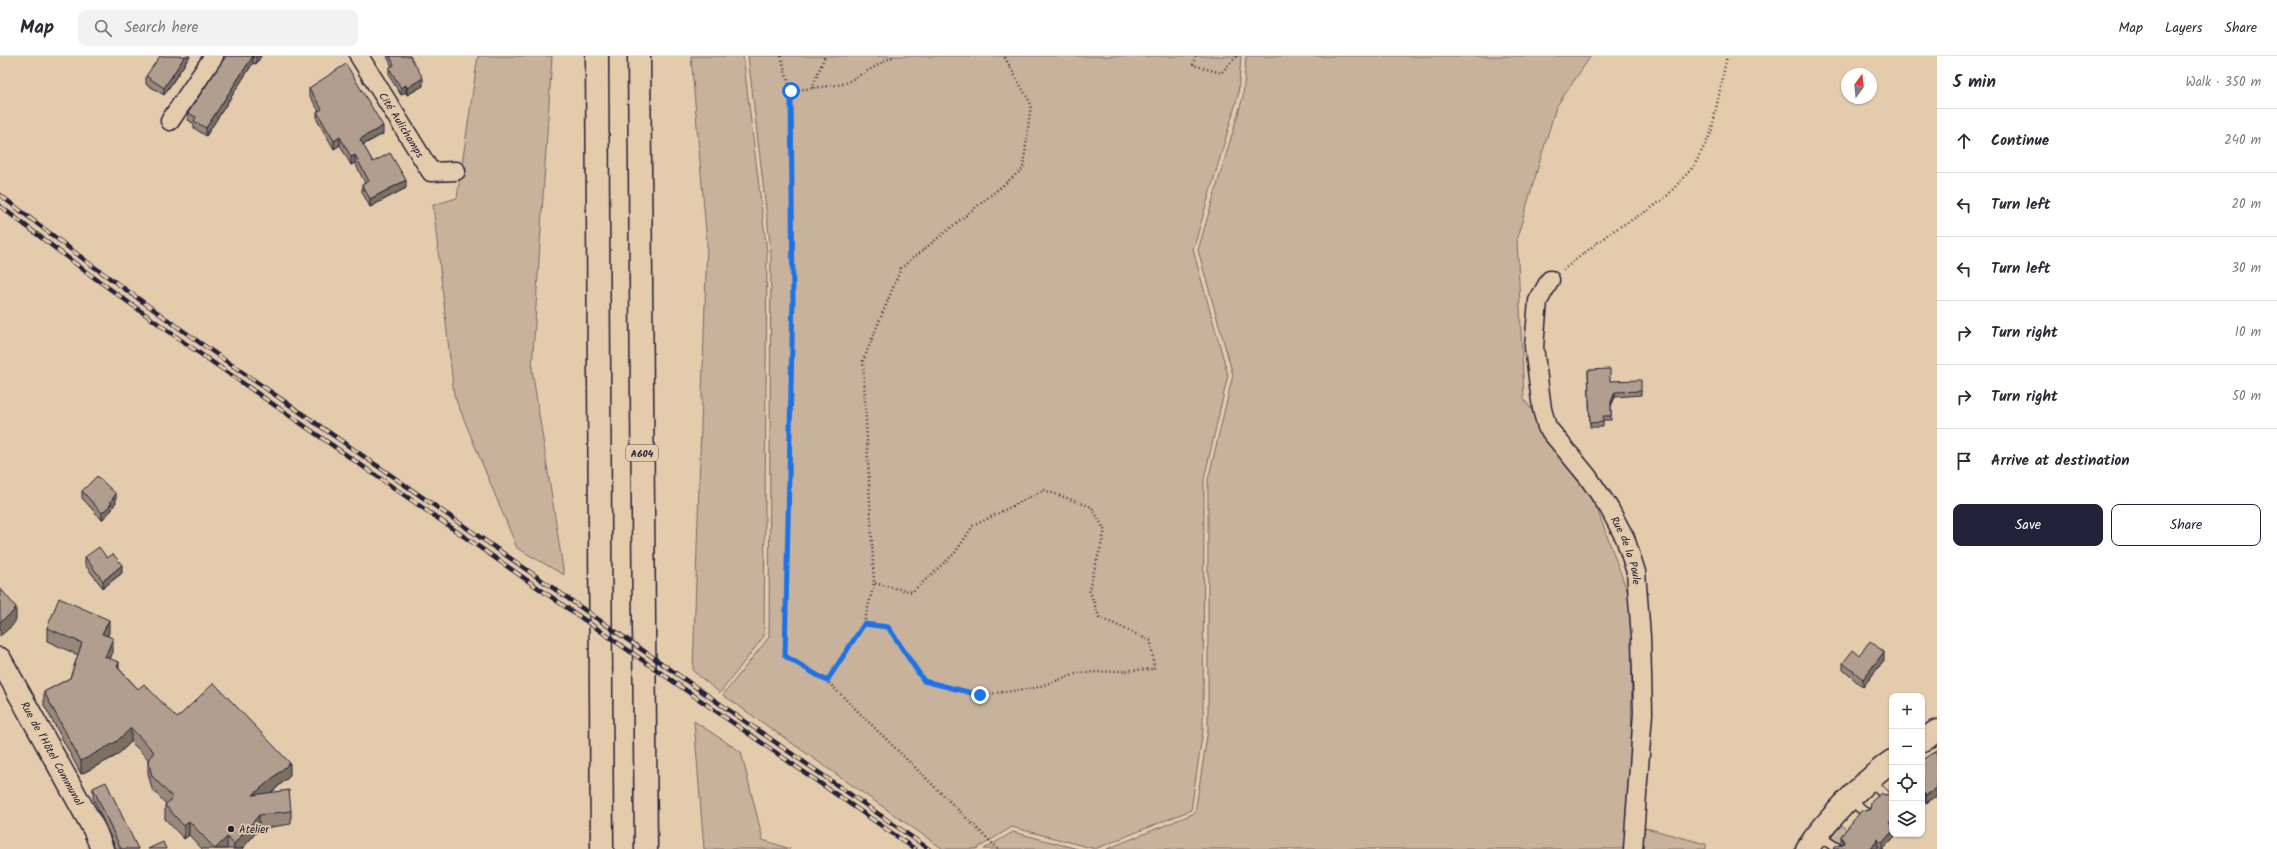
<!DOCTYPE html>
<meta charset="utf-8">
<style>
:root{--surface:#fff;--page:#f2f2f3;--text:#2b2b33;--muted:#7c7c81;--line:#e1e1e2;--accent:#22223b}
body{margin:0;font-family:Kalam,sans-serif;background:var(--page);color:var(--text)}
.controls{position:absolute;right:12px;bottom:12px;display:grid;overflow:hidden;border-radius:8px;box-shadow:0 1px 3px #0004}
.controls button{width:36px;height:36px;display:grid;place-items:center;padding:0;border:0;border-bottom:1px solid var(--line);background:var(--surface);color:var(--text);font:20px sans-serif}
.compass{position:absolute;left:1841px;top:12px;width:36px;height:36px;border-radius:50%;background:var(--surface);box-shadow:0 1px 3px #0004;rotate:15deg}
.stop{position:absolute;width:12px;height:12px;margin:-9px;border:3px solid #1a73e8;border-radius:50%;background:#fff}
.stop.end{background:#1a73e8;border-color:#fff;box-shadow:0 1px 4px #0008}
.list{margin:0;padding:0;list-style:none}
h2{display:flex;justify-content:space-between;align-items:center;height:52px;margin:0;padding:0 16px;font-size:17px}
h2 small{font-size:13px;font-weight:400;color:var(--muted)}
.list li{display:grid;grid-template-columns:26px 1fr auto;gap:12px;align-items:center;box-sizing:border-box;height:64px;padding:0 16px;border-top:1px solid var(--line)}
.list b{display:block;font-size:15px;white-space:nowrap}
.list em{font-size:13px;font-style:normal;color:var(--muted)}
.actions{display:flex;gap:8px;padding:12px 16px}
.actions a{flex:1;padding:9px 0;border:1px solid var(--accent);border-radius:8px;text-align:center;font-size:14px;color:var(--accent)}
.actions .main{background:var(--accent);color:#fff}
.icon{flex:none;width:22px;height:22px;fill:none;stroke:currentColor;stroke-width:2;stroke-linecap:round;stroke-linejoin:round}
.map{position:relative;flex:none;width:1937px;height:793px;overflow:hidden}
header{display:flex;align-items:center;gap:24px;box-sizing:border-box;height:56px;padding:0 20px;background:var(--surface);border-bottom:1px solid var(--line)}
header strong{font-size:19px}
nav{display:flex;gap:22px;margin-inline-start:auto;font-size:14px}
.search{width:280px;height:36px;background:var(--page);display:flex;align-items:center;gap:10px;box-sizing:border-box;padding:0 14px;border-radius:8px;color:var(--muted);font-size:15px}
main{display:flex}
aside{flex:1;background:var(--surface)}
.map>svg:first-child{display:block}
.green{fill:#c8b29c;stroke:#756a6c}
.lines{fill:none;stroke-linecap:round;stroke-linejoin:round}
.lane-casing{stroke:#22223b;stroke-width:12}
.street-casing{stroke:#22223b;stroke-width:21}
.secondary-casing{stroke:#22223b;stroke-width:25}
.highway-casing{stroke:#22223b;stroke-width:25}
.path{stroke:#22223b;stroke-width:2.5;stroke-dasharray:1 3;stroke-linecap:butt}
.lane{stroke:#e4cbac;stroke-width:9}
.street{stroke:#e4cbac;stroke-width:18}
.secondary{stroke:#e4cbac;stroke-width:22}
.highway{stroke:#e4cbac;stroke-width:22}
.rail-casing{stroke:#22223b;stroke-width:4.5}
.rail{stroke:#e4cbac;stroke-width:3;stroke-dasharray:9;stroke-linecap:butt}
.wall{fill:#98887a;stroke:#22223b}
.shaded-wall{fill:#7c6f63;stroke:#22223b}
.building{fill:#b19e8e;stroke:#22223b}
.route{stroke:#1a73e8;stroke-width:5}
.poi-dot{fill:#22223b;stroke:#e4cbac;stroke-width:1.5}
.labels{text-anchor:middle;stroke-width:3.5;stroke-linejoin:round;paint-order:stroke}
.shield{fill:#e4cbac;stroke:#5c555d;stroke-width:1}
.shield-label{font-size:10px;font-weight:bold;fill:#22223b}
.street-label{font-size:11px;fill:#22223b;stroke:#e4cbac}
.poi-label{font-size:11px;fill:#22223b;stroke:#e4cbac;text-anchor:start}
</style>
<header>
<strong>Map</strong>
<div class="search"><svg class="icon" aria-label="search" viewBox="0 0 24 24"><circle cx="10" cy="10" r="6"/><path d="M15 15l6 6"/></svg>Search here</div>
<nav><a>Map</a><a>Layers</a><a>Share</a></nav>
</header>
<main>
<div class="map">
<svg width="1937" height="793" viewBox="0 0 1937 793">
<rect width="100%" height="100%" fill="#e4cbac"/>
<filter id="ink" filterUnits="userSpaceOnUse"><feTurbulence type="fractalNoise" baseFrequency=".025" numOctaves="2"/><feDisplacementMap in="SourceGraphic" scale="8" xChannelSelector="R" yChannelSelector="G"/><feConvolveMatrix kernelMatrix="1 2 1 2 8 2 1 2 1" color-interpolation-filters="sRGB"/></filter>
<g filter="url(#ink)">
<g class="green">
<polygon points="478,0 552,0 532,313 564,519 517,492 454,339 433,149 457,142"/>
<polygon points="691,0 743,0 767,196 764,580 720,637 693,615 707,187"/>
<polygon points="748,0 1241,0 1238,40 1193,194 1228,319 1204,423 1203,674 1191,754 1095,793 1012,771 976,793 943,793 723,639 769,581 771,195"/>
<polygon points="1246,0 1591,0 1556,51 1517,182 1524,343 1592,439 1632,548 1631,768 1706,788 1706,793 1107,793 1195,757 1208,674 1208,424 1233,319 1198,194 1243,41"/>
<polygon points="694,665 741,696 763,784 790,793 704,793"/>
<polygon points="1841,769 1851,777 1840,790 1830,783"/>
<polygon points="1013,776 1078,793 984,793"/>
</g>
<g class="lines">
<g class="lane-casing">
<g id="lane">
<polyline points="1870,724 1886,741"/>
<polyline points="1851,744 1866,757"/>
<polyline points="1822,782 1838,793"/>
</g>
</g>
<g class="street-casing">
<g id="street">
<path id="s1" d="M359,0l72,116 25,-1"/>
<polyline points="170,65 214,0"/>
<path id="s2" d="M1550,224l-12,21 -4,46 8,62 5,18 41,50 21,31 16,30 11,34 5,65 2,76 -10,136"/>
</g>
</g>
<g class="secondary-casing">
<g id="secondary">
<path id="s3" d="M0,603l95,172 7,18"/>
<polyline points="1922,685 1937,675"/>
<path d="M1807,793c18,-27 59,-70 85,-88"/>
</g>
</g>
<g class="highway-casing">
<g id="highway">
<polyline points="597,0 602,793"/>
<polyline points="639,0 646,793"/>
</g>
</g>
<g class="path">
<polyline points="781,0 791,35 844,28 894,0"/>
<polyline points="1195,0 1193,9 1221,17 1237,0"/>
<polyline points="812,32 825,0"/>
<polyline points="791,35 793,242 785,599 827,625"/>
<polyline points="1563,214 1611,176 1650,153 1666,141 1694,110 1711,77 1727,0"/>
<polyline points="864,568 874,527"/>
<polyline points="998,793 827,625 864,568 888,571 924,625 980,639 1035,632 1079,617 1154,613 1151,585 1099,561 1089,533 1105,475 1092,451 1044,434 973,470 955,497 912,536 874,527 863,305 901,212 1023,113 1031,48 1004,0"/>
</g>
<use href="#lane" class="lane"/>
<use href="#street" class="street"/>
<use href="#secondary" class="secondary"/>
<use href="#highway" class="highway"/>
<g class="rail-casing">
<g id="rail">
<polyline points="0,139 90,208 196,284 929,793"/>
<polyline points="0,150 85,215 192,292 915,793"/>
</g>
</g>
<use href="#rail" class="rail"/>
</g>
<g class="wall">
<polygon points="190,0 164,39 146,28 146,20"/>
<polygon points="226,0 261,0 256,8 253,7 206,80 194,72 194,68 188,64 188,57"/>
<polygon points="387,0 410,0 423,30 407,39 406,36 401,39 389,20 389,12 392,11"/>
<polygon points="309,32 383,78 363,89 373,106 406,132 370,151 362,136 362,129 365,127 355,107 351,109 340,89 334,93 317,64 317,56 319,55 309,39"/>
<polygon points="1588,314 1610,325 1641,335 1641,339 1615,341 1611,350 1611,364 1603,364 1603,371 1590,371"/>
<polygon points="82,435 116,446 112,452 112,454 102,464 82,442"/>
<polygon points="85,501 107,502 122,517 103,532 85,509"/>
<polygon points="47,572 109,577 107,580 113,596 110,603 138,633 177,662 290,720 272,736 291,755 291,768 259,773 242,793 202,793 189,779 184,783 165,763 165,749 166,748 152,733 148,717 148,703 131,686 116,700 81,718 44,649 44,636 70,622 78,599 47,585"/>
<polygon points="1859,599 1884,604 1863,631 1843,614 1843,607"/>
<polygon points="1922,704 1937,740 1926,747 1925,745"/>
<polygon points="1892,728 1892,778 1895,778 1895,780 1883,793 1881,793 1878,791 1876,793 1833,793 1842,789 1841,788 1841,780 1865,755 1870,754 1885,739 1890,738 1890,729"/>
<polygon points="93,732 138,793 116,793 93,742"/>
</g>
<g class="shaded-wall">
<polygon points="185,0 190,0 164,39 164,32"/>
<polygon points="253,0 253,7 206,80 206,72"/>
<polygon points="256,0 261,0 256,8"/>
<polygon points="423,22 423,30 407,39 407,32"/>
<polygon points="406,29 406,36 401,39 401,32"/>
<polygon points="383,70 383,78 360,90 360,83"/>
<polygon points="340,81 340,89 334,93 334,85"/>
<polygon points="355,99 355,107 351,109 351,101"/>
<polygon points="406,124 406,132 370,151 370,143"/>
<polygon points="1615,336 1615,341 1611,350 1611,346"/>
<polygon points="116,438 116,446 112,452 112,454 102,464 102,457"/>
<polygon points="122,509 122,517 103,532 103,525"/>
<polygon points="16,551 16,564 12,570 0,580 0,566"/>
<polygon points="109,564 109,577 102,591 102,578"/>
<polygon points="113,582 113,596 105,615 105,601"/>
<polygon points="1884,596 1884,604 1863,631 1863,623"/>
<polygon points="119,606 119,619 117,611"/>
<polygon points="131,672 131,686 116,700 81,718 81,705"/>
<polygon points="290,707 290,720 253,752 253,739"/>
<polygon points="1937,732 1937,740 1926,747 1926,739"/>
<polygon points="1925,737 1925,745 1922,747 1922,739"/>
<polygon points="259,759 259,773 242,793 234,793 234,788"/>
<polygon points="1892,764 1892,772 1889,767"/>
<polygon points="189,765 189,779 184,783 184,770"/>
<polygon points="1892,776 1892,778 1895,778 1895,780 1883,793 1882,793 1882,787"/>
<polygon points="227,781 227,793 215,793"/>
<polygon points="1878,783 1878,791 1876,793 1871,793"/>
</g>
<g class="building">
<polygon points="160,0 185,0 164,32 146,20"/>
<polygon points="226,0 253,0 206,72 194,65 196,61 188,57"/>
<polygon points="390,0 410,0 423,22 407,32 406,29 401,32 389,12 394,9"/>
<polygon points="346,8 383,70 360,83 373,106 390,97 406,124 370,143 362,129 369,125 355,99 351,101 340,81 334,85 317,56 322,53 309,32"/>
<polygon points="1610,313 1610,325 1641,324 1641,335 1615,336 1611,346 1611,360 1603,360 1603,366 1590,367 1588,314"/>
<polygon points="97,420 116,438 110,446 112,447 102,457 82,435"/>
<polygon points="99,491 107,502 113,498 122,509 103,525 85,501"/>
<polygon points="0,532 16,551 12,557 0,566"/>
<polygon points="59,542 109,564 102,578 113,582 105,601 119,606 117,611 138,633 144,628 177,662 214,627 290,707 253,739 289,734 291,755 259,759 234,788 227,781 215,793 189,765 184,770 165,749 173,742 152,720 148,704 154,696 131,672 116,686 81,705 44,636 70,622 82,587 47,572"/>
<polygon points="1870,585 1884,596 1863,623 1843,607 1853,594 1859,599"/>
<polygon points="1937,694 1937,732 1926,739 1925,737 1922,739 1922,704"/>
<polygon points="106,726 138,793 121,793 93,732"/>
<polygon points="1892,728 1892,764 1889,767 1892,770 1892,776 1882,787 1878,783 1871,793 1833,793 1835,790 1843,789 1844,786 1841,780 1862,754 1865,755 1870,754 1871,746 1881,737 1885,739 1890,738 1892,735 1890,729"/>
<polygon points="163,786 166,793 148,793"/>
</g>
</g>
<g class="lines" filter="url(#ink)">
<polyline class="route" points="791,35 793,242 785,600 827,625 864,568 888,571 924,625 980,639"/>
</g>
<circle class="poi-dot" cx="231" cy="773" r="4"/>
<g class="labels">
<rect class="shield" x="626" y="389" width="32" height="16" rx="3"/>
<g class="shield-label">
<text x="642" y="401">A604</text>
</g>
<g class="street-label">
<text dy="4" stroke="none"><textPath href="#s1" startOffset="81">Cité Aulichamps</textPath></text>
<text dy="4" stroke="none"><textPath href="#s2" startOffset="300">Rue de la Poule</textPath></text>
<text dy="4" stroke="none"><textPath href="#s3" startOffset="108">Rue de l'Hôtel Communal</textPath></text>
</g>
<g class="poi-label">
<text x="239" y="777">Atelier</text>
</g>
</g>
</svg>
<div class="controls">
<button>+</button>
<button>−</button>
<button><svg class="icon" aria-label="locate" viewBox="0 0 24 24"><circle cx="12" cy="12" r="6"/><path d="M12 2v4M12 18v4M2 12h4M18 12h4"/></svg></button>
<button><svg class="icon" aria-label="layers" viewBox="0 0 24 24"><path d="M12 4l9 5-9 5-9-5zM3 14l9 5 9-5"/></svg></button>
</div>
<svg class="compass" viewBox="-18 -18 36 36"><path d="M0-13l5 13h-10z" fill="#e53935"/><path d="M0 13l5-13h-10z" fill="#7c7c81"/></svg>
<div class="stop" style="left:791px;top:35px"></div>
<div class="stop end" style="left:980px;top:639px"></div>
</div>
<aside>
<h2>5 min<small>Walk · 350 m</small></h2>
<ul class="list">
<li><svg class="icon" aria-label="ahead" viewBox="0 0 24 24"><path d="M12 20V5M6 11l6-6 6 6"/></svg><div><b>Continue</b></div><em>240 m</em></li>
<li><svg class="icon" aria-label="left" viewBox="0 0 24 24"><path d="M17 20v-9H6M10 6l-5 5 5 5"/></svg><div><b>Turn left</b></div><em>20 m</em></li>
<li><svg class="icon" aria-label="left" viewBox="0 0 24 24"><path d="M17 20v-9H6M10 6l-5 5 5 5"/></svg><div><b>Turn left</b></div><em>30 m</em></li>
<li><svg class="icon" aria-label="right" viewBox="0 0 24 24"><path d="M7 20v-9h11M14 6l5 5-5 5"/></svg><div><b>Turn right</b></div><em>10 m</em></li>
<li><svg class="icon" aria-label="right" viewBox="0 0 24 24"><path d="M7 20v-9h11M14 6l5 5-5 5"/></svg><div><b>Turn right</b></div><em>50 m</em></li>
<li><svg class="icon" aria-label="arrive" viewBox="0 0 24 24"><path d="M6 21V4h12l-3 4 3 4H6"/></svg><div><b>Arrive at destination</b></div></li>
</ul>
<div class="actions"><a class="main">Save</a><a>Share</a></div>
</aside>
</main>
